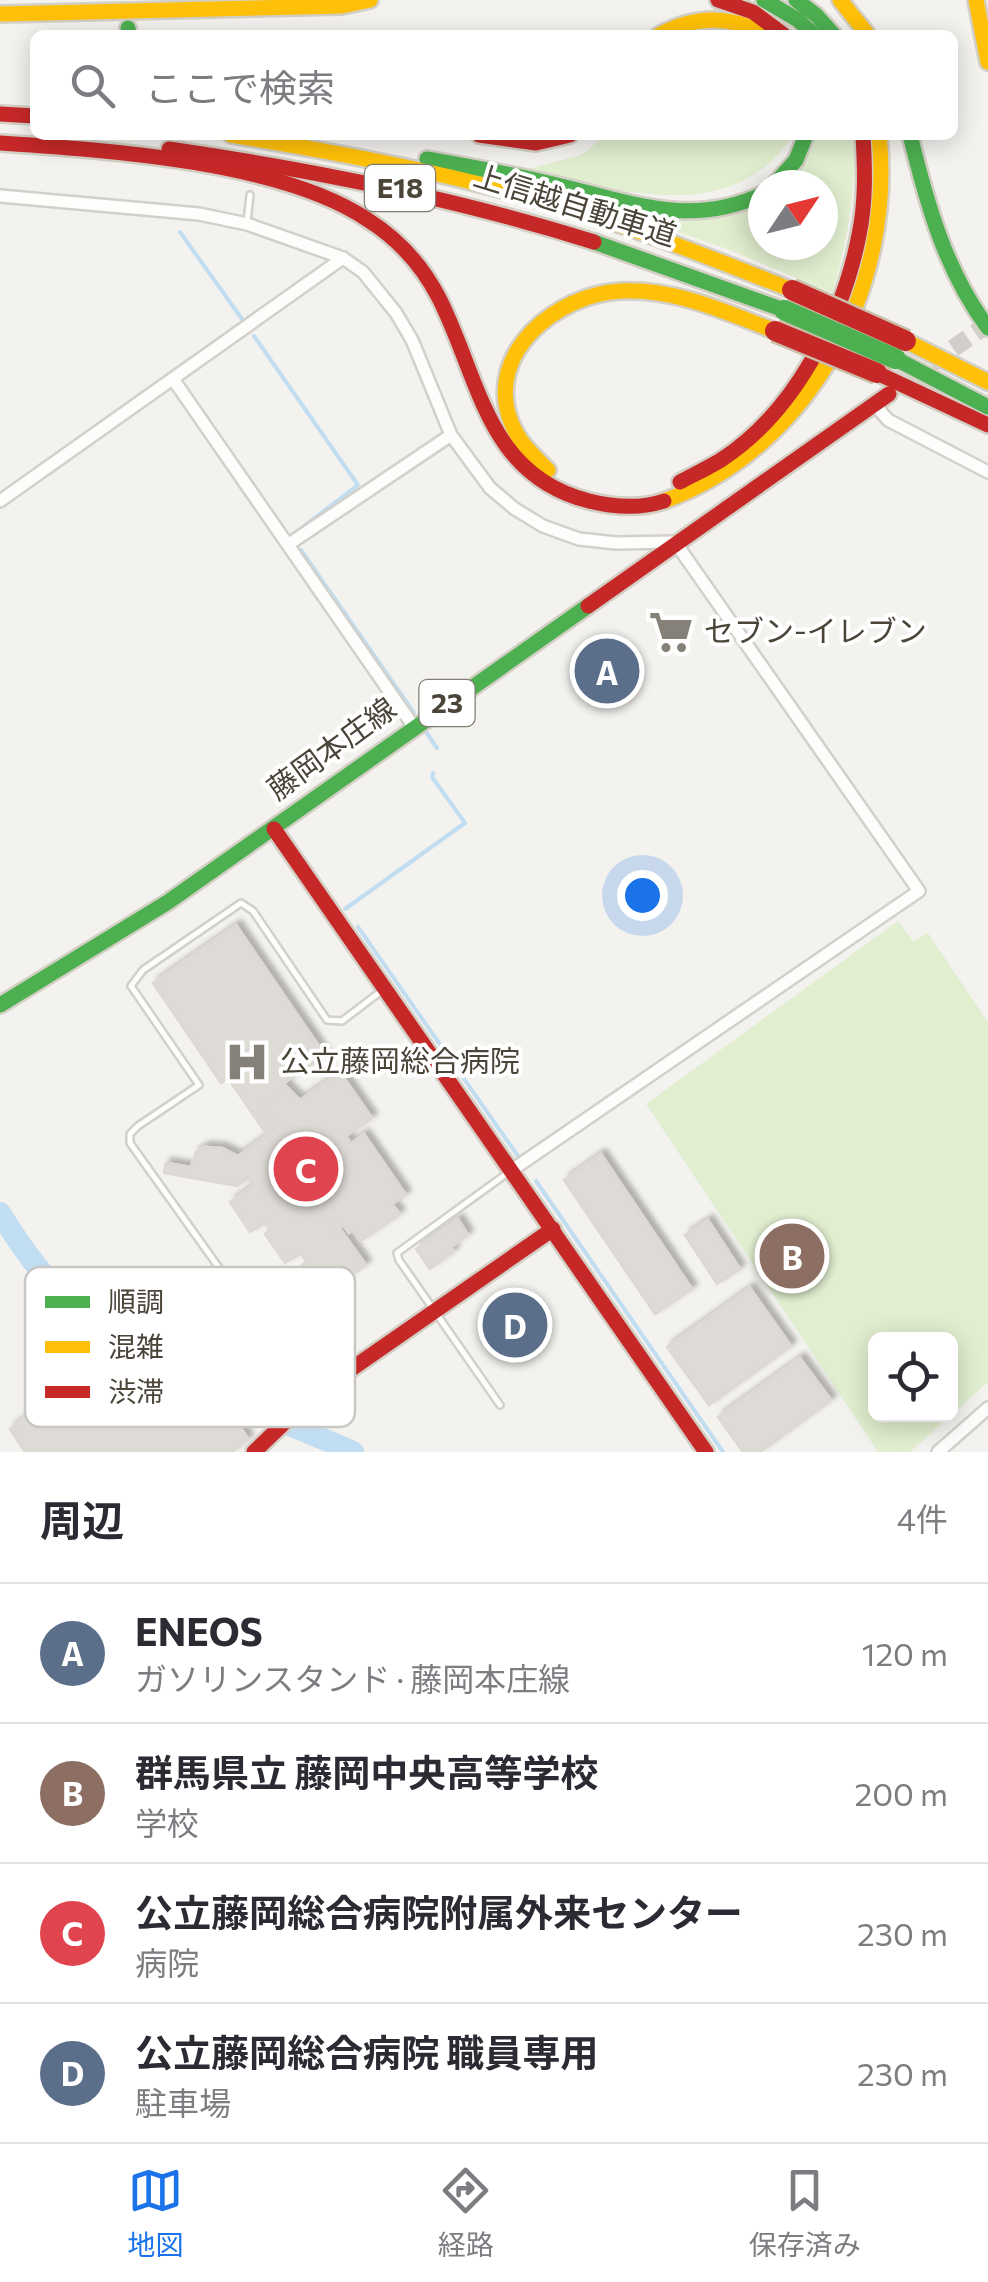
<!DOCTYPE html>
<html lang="ja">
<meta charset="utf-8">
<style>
:root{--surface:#fff;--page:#f7f7f7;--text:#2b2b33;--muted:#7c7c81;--line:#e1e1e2;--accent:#1a73e8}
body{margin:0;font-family:Commissioner,"Noto Sans JP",sans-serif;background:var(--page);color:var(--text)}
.controls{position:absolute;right:30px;bottom:30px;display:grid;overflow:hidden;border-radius:15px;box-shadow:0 5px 25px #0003}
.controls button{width:90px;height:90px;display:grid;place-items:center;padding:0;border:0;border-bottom:2px solid var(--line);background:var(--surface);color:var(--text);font:50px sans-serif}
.compass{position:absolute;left:748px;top:170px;width:90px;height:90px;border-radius:50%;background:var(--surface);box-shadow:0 5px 25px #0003;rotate:55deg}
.you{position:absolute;left:642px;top:895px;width:35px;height:35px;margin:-25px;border:8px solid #fff;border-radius:50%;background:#1a73e8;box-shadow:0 0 0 15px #1a73e833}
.badge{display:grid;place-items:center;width:65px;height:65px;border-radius:50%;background:var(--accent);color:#fff;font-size:32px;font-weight:700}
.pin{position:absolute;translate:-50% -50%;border:5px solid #fff;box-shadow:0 2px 10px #0006}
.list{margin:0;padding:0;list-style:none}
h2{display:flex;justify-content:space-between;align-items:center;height:130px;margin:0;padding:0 40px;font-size:42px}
h2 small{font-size:32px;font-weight:400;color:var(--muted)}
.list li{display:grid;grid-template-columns:65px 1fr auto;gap:30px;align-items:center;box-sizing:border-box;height:140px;padding:0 40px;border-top:2px solid var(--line)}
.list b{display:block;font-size:38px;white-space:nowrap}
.list p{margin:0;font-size:32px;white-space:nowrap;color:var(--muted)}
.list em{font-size:32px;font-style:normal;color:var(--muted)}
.icon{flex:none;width:55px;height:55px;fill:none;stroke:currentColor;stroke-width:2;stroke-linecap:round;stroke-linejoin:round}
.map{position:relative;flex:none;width:988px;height:1452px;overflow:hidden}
.search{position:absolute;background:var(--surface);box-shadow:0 5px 25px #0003;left:30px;right:30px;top:30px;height:110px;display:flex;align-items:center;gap:25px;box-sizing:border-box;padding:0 35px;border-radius:15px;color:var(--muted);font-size:38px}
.sheet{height:690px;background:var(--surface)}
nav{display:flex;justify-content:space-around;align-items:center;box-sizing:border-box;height:140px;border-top:2px solid var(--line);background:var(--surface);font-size:28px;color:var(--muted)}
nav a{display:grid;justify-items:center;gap:5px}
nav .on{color:var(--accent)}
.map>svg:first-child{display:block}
.green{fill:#e1eecf;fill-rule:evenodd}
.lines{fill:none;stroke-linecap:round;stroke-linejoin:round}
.stream{stroke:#c0ddf1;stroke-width:4}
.river{stroke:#c0ddf1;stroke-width:22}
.building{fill:#dedbd6;stroke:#dcd9d4;stroke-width:2.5;filter:url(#shadow)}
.primary-tunnel{stroke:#d2cfca;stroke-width:18;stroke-dasharray:18 9;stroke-linecap:butt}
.lane-casing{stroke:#d2d0cb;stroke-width:10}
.street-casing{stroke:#d2d0cb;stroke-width:16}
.fast-casing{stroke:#d3cfc5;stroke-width:20}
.slow-casing{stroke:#d3cfc5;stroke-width:20}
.jam-casing{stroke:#d3cfc5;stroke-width:20}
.lane{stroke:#fdfdfc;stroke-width:5}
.street{stroke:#fdfdfc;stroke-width:11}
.fast{stroke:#4caf50;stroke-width:15}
.slow{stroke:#ffc107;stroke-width:15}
.jam{stroke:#c62828;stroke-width:15}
.fast-bridge-casing{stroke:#ccbfa9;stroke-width:25;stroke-linecap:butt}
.jam-bridge-casing{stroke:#ccbfa9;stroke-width:25;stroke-linecap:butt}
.fast-bridge{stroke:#4caf50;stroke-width:20}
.jam-bridge{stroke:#c62828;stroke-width:20}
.labels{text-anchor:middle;stroke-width:8;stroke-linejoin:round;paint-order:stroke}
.shield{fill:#fff;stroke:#817c74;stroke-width:2.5}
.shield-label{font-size:28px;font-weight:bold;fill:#4b4439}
.street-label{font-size:30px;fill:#4b4439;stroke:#fff}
.poi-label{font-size:30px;fill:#4b4439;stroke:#fff;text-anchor:start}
.key{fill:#fff;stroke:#c9c7c4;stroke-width:2.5}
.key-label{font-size:28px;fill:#4b4439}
</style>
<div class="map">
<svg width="988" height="1452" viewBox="0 0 988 1452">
<defs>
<filter id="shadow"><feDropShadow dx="5" dy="-5" stdDeviation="2.5" flood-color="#0004"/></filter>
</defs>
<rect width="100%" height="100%" fill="#f4f2ee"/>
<g class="green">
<path d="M607,135h186c-61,95 -178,54 -268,35l56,-15z"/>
<path d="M817,135h37c2,55 -6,105 -22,158l-105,-44 -127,-44c52,5 115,25 163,-1v41h60v-60h-34l18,-25z"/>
<path d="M898,921l15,20 15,-8 60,89v360l-78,70h-32l-232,-348zM876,1340h74v74h-74z"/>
</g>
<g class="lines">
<g class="stream">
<polyline points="180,232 242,319"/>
<polyline points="254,336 358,485 291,536"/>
<polyline points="301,550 414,713"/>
<polyline points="426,732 437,748"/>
<polyline points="345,909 465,823 432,777 433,773"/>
<polyline points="358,927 520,1159"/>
<polyline points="536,1181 723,1452"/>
</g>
<path class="river" d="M0,1213c27,44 63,91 106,120 75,52 164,82 247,119"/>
</g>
<g class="building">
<polygon points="236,925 325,1055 284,1083 287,1087 262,1104 278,1127 267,1135 228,1078 221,1083 153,983"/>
<polygon points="340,1072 372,1118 346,1136 351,1143 364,1134 406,1195 392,1204 400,1214 361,1241 353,1230 349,1233 343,1225 334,1231 267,1135 278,1127 262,1104 287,1087 300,1100"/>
<polygon points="267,1135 334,1231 339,1227 366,1265 320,1296 302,1265 306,1262 301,1253 285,1263 265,1234 270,1229 265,1223 250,1232 230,1202 253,1186 248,1178 237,1186 164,1173 166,1163 191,1167 196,1152 205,1147 222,1148 238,1156"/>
<polygon points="601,1154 692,1289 655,1314 564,1180"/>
<polygon points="458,1219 468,1235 451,1247 454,1251 430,1269 416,1249"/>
<polygon points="708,1220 740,1269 717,1284 685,1235"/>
<polygon points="750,1288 791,1346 709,1405 667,1347"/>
<polygon points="800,1358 831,1400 760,1452 743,1452 718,1417"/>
<polygon points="94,1363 132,1392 158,1376 234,1417 248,1439 232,1452 25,1452 10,1429"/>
</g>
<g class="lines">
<polyline class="primary-tunnel" points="931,364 988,324"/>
<g class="lane-casing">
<g id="lane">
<polyline points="247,222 250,195"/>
<polyline points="309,1394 130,1143 130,1134 138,1126 199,1085 131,986 143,970 241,903 253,911 327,1020 342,1021 384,989"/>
<polyline points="500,1405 399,1260 397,1253 509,1172"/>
</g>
</g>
<g class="street-casing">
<g id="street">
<polyline points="0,196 199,214 247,224 343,258 363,272 396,313 412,340 451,435 490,488 515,509 543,526 579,539 616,543 675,542 919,891 512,1170"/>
<polyline points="173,379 414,727"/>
<polyline points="875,405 888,420 988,472"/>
<polyline points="0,501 343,258"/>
<polyline points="289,544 451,435"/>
<polyline points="938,1452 988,1408"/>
</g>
</g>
<g class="fast-casing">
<g id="fast">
<polyline points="764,0 798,20 814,35"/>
<polyline points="796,0 816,15 834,35"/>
<polyline points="128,28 129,35"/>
<path d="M910,135c17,69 35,135 78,193"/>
<path d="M427,159c46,8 93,17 138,28 71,17 128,40 198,7"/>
<polyline points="774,185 796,160 806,135"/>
<polyline points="594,242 784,310"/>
<polyline points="896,359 988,407"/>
<polyline points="0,1005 168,902 588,606"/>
</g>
</g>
<g class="slow-casing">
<g id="slow">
<polyline points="840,0 868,35"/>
<polyline points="976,0 988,62"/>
<polyline points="0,14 342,6 370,0"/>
<path d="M659,35c37,-20 71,-20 108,0"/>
<path d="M231,135c111,18 222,39 330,71 79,23 155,54 231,84"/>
<polyline points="906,341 988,382"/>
<path d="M548,470c-15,-15 -29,-27 -37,-48 -27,-70 47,-128 110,-131 53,-3 105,21 154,40"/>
<path d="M664,501c146,-53 231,-214 215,-366"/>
</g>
</g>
<g class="jam-casing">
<g id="jam">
<polyline points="718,0 753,12 784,35"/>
<polyline points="0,114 35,116"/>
<polyline points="479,135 536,143 570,135"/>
<path d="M0,143c105,7 281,18 368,77 30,19 55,47 71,78 41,81 47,177 150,203 24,6 51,8 75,0"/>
<path d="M169,149c144,21 286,49 425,93"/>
<polyline points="877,373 988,425"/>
<path d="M680,482c13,-7 28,-14 41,-22 73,-47 122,-142 138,-225 7,-33 6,-66 4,-100"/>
<polyline points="588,606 889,394"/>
<polyline points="274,829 706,1452"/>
<polyline points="254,1452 311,1397 553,1229"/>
</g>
</g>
<use href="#lane" class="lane"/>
<use href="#street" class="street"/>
<use href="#fast" class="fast"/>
<use href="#slow" class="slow"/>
<use href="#jam" class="jam"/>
<g class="fast-bridge-casing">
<polyline id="fast-bridge" points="784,310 896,359"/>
</g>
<g class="jam-bridge-casing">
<g id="jam-bridge">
<polyline points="792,290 906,341"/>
<polyline points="775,331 877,373"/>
</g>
</g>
<use href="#fast-bridge" class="fast-bridge"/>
<use href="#jam-bridge" class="jam-bridge"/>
</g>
<defs>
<g id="supermarket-bare" transform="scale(3.45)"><path d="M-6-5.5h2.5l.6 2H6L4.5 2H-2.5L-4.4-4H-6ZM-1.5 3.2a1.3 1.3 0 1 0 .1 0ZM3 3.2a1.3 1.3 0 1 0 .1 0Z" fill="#868178" stroke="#fff" stroke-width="2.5" paint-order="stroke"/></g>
<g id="hospital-bare" transform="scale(3.45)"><path d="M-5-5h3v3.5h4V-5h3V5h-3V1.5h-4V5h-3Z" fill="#868178" stroke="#fff" stroke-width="2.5" paint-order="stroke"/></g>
</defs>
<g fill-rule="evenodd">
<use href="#supermarket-bare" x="671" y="632"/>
<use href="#hospital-bare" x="247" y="1062"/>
</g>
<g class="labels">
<g class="shield">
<rect x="365" y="165" width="70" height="46" rx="8"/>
<rect x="419.5" y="680" width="55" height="46" rx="8"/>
</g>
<g class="shield-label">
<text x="400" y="198">E18</text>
<text x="447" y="713">23</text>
</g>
<g class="street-label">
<text transform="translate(575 206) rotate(17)" y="10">上信越自動車道</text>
<text transform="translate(332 749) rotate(-36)" y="10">藤岡本庄線</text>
</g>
<g class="poi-label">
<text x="704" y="642">セブン-イレブン</text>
<text x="280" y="1072">公立藤岡総合病院</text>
</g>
</g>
<rect x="25" y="1267" width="330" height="160" rx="15" class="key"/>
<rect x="45" y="1296" width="45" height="12" fill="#4caf50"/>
<rect x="45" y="1341" width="45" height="12" fill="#ffc107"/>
<rect x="45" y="1386" width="45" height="12" fill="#c62828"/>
<g class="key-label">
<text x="108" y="1312">順調</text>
<text x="108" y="1357">混雑</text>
<text x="108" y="1402">渋滞</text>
</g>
</svg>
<div class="controls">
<button><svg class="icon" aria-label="locate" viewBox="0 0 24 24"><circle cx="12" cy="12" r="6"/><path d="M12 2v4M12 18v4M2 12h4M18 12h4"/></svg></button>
</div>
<svg class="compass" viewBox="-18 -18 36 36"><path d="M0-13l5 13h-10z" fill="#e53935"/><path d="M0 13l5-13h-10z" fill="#7c7c81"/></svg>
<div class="you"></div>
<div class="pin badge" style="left:607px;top:671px;background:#5c6f8a">A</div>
<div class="pin badge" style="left:792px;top:1256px;background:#8d6e63">B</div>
<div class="pin badge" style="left:306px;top:1169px;background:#e0444e">C</div>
<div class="pin badge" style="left:515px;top:1325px;background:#5c6f8a">D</div>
<div class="search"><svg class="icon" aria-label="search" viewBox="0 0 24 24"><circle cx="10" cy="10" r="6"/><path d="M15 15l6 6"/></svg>ここで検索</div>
</div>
<section class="sheet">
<h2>周辺<small>4件</small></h2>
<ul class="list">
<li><span class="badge" style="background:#5c6f8a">A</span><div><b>ENEOS</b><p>ガソリンスタンド · 藤岡本庄線</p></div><em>120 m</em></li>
<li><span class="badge" style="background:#8d6e63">B</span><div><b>群馬県立 藤岡中央高等学校</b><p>学校</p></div><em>200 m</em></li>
<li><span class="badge" style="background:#e0444e">C</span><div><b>公立藤岡総合病院附属外来センター</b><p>病院</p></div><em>230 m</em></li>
<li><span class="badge" style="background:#5c6f8a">D</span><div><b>公立藤岡総合病院 職員専用</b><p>駐車場</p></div><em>230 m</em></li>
</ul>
</section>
<nav>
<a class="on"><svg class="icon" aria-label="map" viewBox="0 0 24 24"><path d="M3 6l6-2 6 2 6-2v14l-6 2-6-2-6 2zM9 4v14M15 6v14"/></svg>地図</a>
<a><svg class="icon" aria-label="directions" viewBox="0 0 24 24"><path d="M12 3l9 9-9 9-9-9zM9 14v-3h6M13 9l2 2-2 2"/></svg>経路</a>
<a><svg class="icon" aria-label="saved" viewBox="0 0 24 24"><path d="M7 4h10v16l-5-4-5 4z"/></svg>保存済み</a>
</nav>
